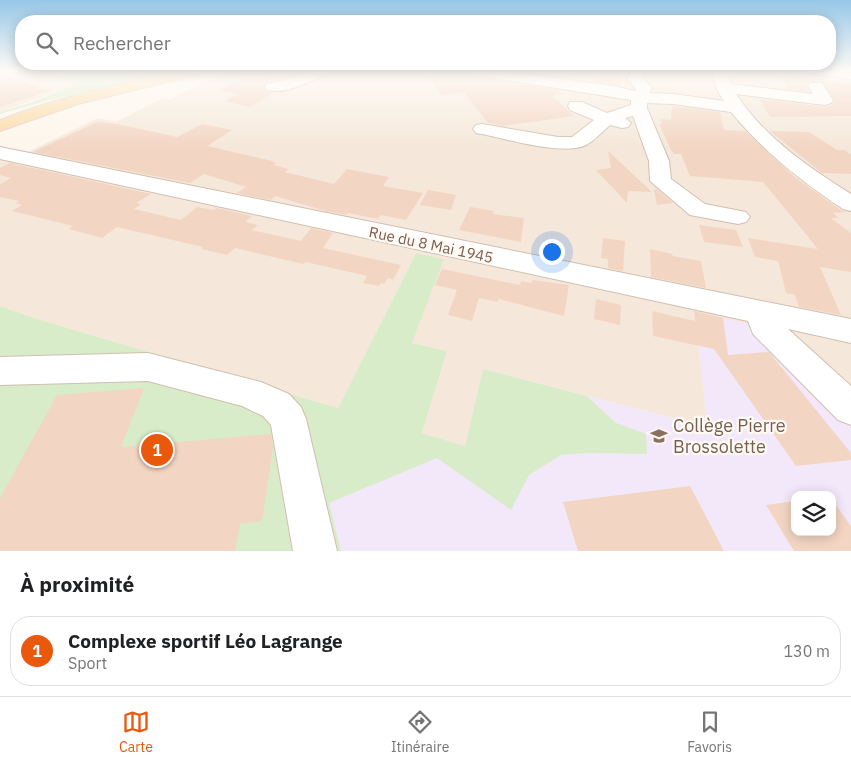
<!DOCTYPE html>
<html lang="fr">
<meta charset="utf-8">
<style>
:root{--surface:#fff;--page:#f6f6f6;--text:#202124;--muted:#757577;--line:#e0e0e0;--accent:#ea580c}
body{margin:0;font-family:"IBM Plex Sans",sans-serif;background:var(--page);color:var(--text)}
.controls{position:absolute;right:15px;bottom:15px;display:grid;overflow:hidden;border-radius:10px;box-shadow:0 2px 12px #0003}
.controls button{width:45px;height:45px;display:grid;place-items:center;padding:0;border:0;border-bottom:1px solid var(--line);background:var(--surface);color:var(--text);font:25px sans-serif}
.you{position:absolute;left:551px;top:251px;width:18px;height:18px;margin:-12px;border:4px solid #fff;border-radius:50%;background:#1a73e8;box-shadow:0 0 0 8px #1a73e833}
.badge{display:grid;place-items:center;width:32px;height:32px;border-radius:50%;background:var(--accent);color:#fff;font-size:16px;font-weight:700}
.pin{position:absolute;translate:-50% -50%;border:2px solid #fff;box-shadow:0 1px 5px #0006}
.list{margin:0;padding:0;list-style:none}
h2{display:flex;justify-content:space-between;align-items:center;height:65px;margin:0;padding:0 20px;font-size:21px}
h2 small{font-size:16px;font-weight:400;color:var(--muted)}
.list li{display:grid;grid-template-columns:32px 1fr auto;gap:15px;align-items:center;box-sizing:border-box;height:70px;margin:0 10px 10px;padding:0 10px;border:1px solid var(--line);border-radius:20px}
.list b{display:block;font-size:19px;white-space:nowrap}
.list p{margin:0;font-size:16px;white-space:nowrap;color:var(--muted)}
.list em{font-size:16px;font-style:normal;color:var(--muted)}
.icon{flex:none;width:28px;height:28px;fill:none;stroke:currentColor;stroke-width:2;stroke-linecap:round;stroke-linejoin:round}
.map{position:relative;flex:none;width:851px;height:551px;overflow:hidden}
.search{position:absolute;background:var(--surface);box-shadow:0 2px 12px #0003;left:15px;right:15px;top:15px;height:55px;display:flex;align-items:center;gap:12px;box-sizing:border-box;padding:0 18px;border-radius:20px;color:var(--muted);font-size:19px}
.sheet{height:145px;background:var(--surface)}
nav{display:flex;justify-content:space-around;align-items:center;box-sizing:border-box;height:70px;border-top:1px solid var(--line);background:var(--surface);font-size:14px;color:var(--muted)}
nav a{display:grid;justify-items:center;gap:2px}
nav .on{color:var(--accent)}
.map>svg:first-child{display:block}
.residential{fill:#f5e8da}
.education{fill:#f3e8fa;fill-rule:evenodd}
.green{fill:#d8ecc9}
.building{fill:#f3d5c3}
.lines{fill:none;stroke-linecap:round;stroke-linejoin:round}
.minor-casing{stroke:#d1beb0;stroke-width:2}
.major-casing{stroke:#dad1cd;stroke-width:2}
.path{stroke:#d9b8a5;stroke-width:2;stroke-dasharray:0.5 2.5;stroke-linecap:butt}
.minor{fill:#fff;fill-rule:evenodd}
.major{fill:#fbd9a5;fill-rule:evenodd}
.labels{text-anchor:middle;stroke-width:4.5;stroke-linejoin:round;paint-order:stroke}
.street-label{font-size:15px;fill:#7a5c4d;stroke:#fffaf3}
.near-education-label{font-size:18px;fill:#785e54;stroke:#fffaf3;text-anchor:start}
</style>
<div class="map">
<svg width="851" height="551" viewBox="0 0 851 551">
<rect width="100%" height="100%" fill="#fdf6ec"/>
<g class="residential">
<polygon points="0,71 34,71 31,72 78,84 0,112"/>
<polygon points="241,71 784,71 851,81 851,391 695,312 708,427 483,369 465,446 422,433 447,351 412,343 443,259 416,253 338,408 34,318 0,306 0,160 28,152 98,118 116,122 163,98 169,100 213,78"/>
</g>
<path class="education" d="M695,312l93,21 63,58v160h-510l-13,-48 137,-57 18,-77 224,58zM795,495h37v37h-37z"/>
<g class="green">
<polygon points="34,71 178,71 49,100 0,114 0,112 30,103 77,84 30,72"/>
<polygon points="416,253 444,259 412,343 447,351 422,433 465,446 483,369 587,396 616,423 646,434 647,454 589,453 561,455 529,475 511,510 437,458 329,503 341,551 0,551 0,306 34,318 338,408"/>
</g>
<g class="building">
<polygon points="282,71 306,71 267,82 263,88 267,92 272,93 250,107 224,101 238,94 218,90 246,77 255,80"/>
<polygon points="424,71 466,71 470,76 558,90 562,94 554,95 556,96 553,97 574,116 503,126 488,123 464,92 442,95"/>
<polygon points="593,71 618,71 622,86 595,82"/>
<polygon points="779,73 851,84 851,116 770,117 759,99 825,107 832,105 835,101 822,81 808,82 806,87 809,92 787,89"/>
<polygon points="0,74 49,91 0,107"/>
<polygon points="672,106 720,112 724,130 745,131 796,178 842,211 847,212 833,213 839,218 831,218 851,233 851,272 820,267 841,315 799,307 795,295 786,293 778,261 755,257 748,238 818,249 763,182 690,176 681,154 674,154 671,150 659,124 662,124 660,119 671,120"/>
<polygon points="97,122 117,124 177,137 202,124 232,130 207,146 272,161 276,163 274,165 288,169 285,172 334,184 347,169 389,177 383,186 423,193 406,220 380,215 378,219 348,213 347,215 325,211 275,196 271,200 237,193 246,187 204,174 190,183 33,152"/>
<polygon points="770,131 809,132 837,150 845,150 851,155 851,174 822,173"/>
<polygon points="608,151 652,192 628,191 627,203 596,170 611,168"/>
<polygon points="10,163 151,194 136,203 141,204 134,209 181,220 197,207 214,210 217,208 252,216 245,222 258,225 252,230 301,241 311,228 333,233 323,248 401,265 393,280 388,278 384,284 381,283 379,286 363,283 367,276 306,262 303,264 235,248 227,255 201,249 203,247 117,227 102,238 69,229 73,226 12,211 22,205 16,203 19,201 0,197 0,184 11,178 0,175 0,168"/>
<polygon points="657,189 673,203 657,205 654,190"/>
<polygon points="428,190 456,195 451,210 420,205"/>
<polygon points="470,207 494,211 493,214 524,218 521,242 459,230"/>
<polygon points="699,225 736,230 743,247 704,242"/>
<polygon points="603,238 625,241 623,271 608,268 608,259 601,258"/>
<polygon points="650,249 672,254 673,256 701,261 706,288 651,277"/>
<polygon points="442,269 520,285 521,281 531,283 533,280 569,285 564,316 498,299 498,302 479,298 472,321 448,315 457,290 435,285"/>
<polygon points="596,299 621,305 620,325 594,319"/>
<polygon points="652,311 695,321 694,311 723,318 728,355 769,352 851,453 851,460 796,466 714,349 653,336"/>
<polygon points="144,388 121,447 271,434 273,447 262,521 240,524 235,551 0,551 0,498 57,395"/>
<polygon points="690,486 724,551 578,551 563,502"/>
<polygon points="832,500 851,526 851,551 794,551 766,505 795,501 795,532 832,532"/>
</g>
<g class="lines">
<g class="minor-casing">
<g id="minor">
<path d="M310,71h19l-2,3c-17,7 -41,21 -60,16l-2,-3 2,-3 17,-4z"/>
<path d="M468,71h35l111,15 21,5 1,-2 -9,-10 4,-8h14l-2,7 9,10 -3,5 24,1 51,7 -8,-13 -3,-17h14l4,13 82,10 -5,-8 2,-3h12l11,17 -2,3 -6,2 -89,-11c27,42 73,74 115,100v17l-8,-2c-42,-28 -80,-58 -112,-97l-58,-8 -26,-1v5l22,53 2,18 34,25 41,8 4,5 -4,5 -8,2 -48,-9 -40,-34 -1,-20 -16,-45 -8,2 6,5 -3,4 -6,1 -12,-3c-7,6 -16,16 -24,20 -21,11 -80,-6 -104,-11l-6,-1 -3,-4 3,-4 6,-1 76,13h14l22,-17 -24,-10 -2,-4 2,-4h12l25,11 24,-8v-5l-156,-25 -5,-1z"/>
<polygon points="811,71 851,71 851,79 818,75 813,74"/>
<polygon points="0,147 851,319 851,343 788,329 851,386 851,425 838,420 753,334 748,321 0,159"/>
<polygon points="148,353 261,382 289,394 301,407 306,419 337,551 293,551 271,425 263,416 242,406 148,381 0,385 0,357"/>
</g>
</g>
<g class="major-casing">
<path id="major" d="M178,71h25l-2,3 -123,30 -78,27v-11c58,-23 118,-36 178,-49z"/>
</g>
<polyline class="path" points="841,96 851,97"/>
<use href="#minor" class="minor"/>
<use href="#major" class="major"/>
</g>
<linearGradient id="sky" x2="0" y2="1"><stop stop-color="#97c7e8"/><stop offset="0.48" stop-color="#fefbf6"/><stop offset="1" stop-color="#fefbf6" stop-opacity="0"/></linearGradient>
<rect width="851" height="148" fill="url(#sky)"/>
<defs>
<g id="school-bare" transform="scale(1.35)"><path d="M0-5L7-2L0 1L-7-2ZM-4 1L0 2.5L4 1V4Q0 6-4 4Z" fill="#8d6e63" stroke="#fffaf3" stroke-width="2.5" paint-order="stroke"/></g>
</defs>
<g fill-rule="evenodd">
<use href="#school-bare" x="659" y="436"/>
</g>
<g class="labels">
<g class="street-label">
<text transform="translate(431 245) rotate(12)" y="5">Rue du 8 Mai 1945</text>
</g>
<g class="near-education-label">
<text x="673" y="432">Collège Pierre<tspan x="673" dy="21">Brossolette</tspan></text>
</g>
</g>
</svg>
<div class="controls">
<button><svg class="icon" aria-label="layers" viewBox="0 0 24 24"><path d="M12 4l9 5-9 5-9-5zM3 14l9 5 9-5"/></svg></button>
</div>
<div class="you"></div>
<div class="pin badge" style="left:157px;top:450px">1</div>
<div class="search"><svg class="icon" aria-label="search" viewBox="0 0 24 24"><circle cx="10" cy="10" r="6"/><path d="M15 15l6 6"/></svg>Rechercher</div>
</div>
<section class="sheet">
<h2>À proximité<small></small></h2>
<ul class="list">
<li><span class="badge">1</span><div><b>Complexe sportif Léo Lagrange</b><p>Sport</p></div><em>130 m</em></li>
</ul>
</section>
<nav>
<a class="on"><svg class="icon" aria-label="map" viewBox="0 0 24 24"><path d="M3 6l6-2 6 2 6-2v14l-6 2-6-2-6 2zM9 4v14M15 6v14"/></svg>Carte</a>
<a><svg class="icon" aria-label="directions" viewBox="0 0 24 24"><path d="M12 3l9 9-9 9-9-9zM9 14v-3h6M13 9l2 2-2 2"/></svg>Itinéraire</a>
<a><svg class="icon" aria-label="saved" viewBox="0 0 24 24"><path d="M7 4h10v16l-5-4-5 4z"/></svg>Favoris</a>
</nav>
